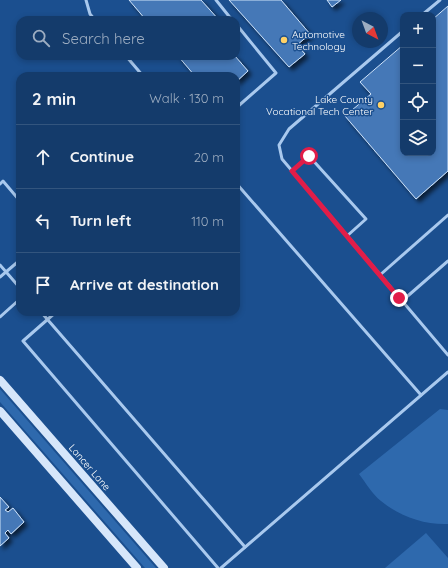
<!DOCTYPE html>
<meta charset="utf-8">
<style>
:root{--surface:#143b6b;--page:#214673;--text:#f1f3f6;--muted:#9dadc1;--line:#33557e}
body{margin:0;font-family:Quicksand,sans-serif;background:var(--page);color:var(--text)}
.controls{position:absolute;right:12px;top:12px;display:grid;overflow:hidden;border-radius:8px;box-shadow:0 2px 6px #0003}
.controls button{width:36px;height:36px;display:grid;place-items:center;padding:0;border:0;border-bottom:1px solid var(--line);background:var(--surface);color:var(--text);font:20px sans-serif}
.compass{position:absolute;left:352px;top:12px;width:36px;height:36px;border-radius:50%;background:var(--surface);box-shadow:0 2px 6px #0003;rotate:139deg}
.stop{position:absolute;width:12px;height:12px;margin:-9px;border:3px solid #e11d48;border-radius:50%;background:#fff}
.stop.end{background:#e11d48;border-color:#fff;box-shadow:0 1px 4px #0008}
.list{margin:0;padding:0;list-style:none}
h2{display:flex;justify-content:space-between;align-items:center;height:52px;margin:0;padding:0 16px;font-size:17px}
h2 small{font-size:13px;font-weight:400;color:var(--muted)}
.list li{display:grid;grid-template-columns:26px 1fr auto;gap:12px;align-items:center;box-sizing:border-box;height:64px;padding:0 16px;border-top:1px solid var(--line)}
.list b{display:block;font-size:15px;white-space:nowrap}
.list em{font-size:13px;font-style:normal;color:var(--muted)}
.icon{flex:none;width:22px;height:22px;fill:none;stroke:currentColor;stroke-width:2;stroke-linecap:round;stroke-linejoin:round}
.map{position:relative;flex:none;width:448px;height:568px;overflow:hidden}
.search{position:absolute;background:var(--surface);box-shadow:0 2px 6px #0003;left:16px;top:16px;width:224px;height:44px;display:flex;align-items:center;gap:10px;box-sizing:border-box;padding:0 14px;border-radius:12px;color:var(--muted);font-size:15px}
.panel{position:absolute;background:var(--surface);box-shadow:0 2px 6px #0003;left:16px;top:72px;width:224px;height:244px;border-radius:12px}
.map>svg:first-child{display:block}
.green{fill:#2e69ad}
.building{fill:#4478b7;stroke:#cfe3fa;filter:url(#shadow)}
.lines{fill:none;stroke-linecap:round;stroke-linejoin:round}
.lane{stroke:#a9c9ee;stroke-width:3}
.secondary{stroke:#d6e6fa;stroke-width:8}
.route{stroke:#e11d48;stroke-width:5}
.poi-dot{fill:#ffd166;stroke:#1b4f8f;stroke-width:1.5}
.labels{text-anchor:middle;stroke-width:3;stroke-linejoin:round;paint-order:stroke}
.poi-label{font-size:10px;fill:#fff;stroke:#1b4f8f;text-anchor:start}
.street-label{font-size:10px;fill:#fff;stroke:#1b4f8f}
</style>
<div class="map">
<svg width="448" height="568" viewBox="0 0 448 568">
<defs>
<filter id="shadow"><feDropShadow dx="3.5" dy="3.5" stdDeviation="2" flood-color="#0009"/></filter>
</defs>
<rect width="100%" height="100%" fill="#1b4f8f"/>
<g class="green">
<polygon points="0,389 156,568 145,568 0,402"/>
<path d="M440,409l8,1v114c-24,1 -49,-8 -67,-23 -9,-7 -15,-18 -22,-27z"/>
<polygon points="426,533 448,558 448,568 385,568"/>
</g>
<g class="building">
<polygon points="129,0 201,0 219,20 146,20"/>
<polygon points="229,0 281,0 310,34 297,45 305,54 289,67"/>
<polygon points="327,0 341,0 332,7"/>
<polygon points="448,6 448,171 416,199 345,116 371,94 360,82 403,45 403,153 433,153 433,19"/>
<polygon points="178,56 235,56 248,71 236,82 236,76 195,76"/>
<polygon points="0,497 9,507 5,510 8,512 13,508 24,522 11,534 8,530 5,533 9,538 0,546"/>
</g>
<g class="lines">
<g class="lane">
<polyline points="86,0 90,14 95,20"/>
<polyline points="216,0 232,20"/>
<polyline points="422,15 440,0"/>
<polyline points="236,24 276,73 236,108"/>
<polyline points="403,31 289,129 279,145 282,159 448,355"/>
<polyline points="126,56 143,76"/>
<polyline points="292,171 309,156 366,219 347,236"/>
<polyline points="236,183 421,395"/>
<polyline points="0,184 3,181 20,201"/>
<polyline points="0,265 20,288"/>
<polyline points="380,275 448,215"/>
<polyline points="0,277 20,260"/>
<polyline points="402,301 448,261"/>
<polyline points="41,312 245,547"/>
<polyline points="56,312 23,341 218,568"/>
<polyline points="0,317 20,299"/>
<polyline points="221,568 448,372"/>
</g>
<g class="secondary">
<polyline points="0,380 164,568"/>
<polyline points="0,411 137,568"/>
</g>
</g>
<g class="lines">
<polyline class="route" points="309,156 292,171 399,298"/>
</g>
<g class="poi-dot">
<circle cx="284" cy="40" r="4"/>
<circle cx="381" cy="105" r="4"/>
</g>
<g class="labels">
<g class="poi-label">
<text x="292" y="38">Automotive<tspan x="292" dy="12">Technology</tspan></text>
<text x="373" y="103" text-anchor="end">Lake County<tspan x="373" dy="12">Vocational Tech Center</tspan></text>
</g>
<g class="street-label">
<text transform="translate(90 467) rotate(49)" y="4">Lancer Lane</text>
</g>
</g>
</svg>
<div class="controls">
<button>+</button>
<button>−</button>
<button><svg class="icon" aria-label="locate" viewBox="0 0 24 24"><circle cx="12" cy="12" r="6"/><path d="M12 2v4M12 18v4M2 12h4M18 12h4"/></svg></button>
<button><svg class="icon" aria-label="layers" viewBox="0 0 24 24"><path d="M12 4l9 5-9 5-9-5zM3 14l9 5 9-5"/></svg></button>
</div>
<svg class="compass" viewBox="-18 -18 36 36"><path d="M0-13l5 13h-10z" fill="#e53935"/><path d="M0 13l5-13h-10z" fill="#9dadc1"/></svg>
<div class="stop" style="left:309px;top:156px"></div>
<div class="stop end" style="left:399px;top:298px"></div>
<div class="search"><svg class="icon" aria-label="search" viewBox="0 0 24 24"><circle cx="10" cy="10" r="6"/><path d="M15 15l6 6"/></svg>Search here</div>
<section class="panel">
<h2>2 min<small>Walk · 130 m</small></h2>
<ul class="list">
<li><svg class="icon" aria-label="ahead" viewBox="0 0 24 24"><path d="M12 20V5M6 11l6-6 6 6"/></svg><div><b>Continue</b></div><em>20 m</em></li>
<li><svg class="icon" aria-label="left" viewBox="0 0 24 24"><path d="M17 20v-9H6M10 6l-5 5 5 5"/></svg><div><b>Turn left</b></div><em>110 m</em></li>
<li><svg class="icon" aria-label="arrive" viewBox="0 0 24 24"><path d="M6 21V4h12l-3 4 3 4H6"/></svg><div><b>Arrive at destination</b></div></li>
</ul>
</section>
</div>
